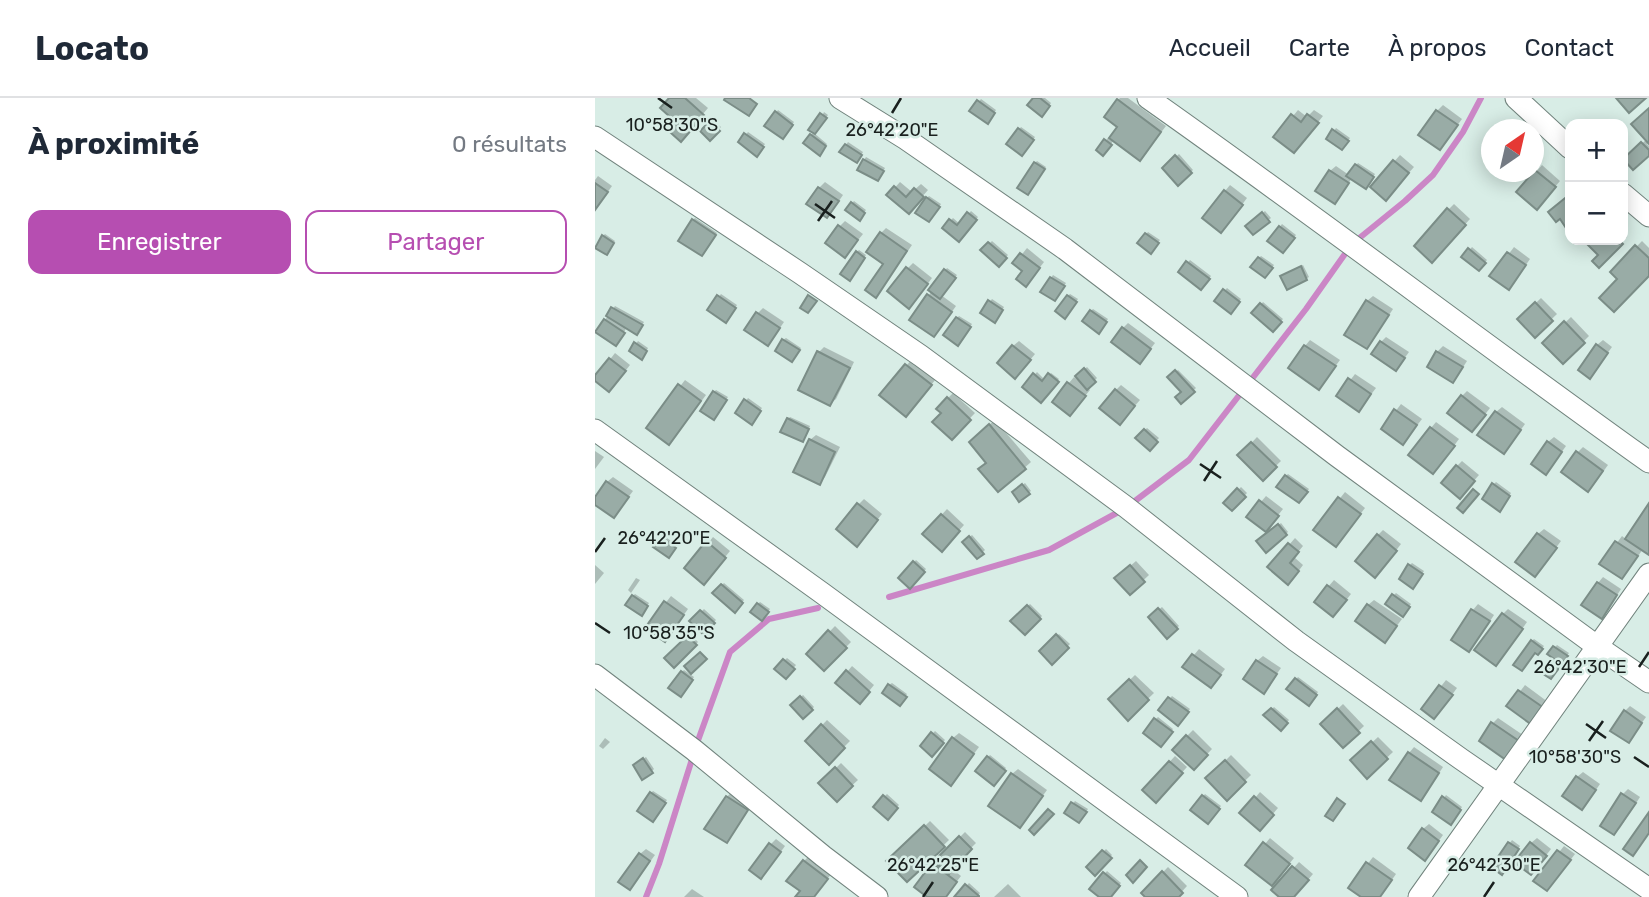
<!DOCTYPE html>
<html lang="fr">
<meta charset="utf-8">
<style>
:root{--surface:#fff;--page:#f6f6f7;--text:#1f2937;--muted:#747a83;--line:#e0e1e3;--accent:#b64eb1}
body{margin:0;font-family:Rubik,sans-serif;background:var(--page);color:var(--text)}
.controls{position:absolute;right:21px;top:21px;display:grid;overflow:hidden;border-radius:14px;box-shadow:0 4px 18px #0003}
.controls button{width:63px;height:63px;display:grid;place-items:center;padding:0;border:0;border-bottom:2px solid var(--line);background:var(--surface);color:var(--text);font:35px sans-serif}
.compass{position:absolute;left:886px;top:21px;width:63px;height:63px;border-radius:50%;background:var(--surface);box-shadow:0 4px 18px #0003;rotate:34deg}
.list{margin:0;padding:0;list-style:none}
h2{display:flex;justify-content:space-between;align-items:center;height:91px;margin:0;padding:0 28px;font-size:30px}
h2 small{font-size:23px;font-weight:400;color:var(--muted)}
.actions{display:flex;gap:14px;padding:21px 28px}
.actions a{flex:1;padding:16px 0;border:2px solid var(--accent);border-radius:14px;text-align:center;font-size:24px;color:var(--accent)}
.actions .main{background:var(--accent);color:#fff}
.map{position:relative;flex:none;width:1054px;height:799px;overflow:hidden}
header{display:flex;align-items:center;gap:42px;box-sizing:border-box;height:98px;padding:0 35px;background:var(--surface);border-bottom:2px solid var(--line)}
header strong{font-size:33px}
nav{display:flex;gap:38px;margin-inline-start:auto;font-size:24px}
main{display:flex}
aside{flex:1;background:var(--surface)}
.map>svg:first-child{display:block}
.shadow{fill:#0003}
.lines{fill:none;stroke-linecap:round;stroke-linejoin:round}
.stream{stroke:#cb86c6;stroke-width:6}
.building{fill:#99aca6;stroke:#7b8d87;stroke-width:2}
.minor-casing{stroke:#71837d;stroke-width:23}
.minor{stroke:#fff;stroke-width:21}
.ticks{fill:none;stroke:#19201e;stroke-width:2.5}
.ticks-label{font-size:18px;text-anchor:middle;fill:#19201e;stroke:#d8ede6;stroke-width:5;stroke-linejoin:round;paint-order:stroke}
</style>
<header>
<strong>Locato</strong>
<nav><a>Accueil</a><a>Carte</a><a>À propos</a><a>Contact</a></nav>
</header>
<main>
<aside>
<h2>À proximité<small>0 résultats</small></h2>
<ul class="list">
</ul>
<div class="actions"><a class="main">Enregistrer</a><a>Partager</a></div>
</aside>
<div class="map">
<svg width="1054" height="799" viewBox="0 0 1054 799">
<rect width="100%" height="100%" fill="#d8ede6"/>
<g class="shadow">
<polygon points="76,0 101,0 113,10 91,36 77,18"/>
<polygon points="440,0 450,0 456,5 447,17"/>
<polygon points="525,0 533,0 571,28 550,55 519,42 510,54 503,52 513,40 515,42 524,28 523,2"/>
<polygon points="386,1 401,12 395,21 377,12"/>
<polygon points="848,7 867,21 850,44 842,13"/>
<polygon points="183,12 199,24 190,36 181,15"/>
<polygon points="703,12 712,19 719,12 728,18 704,48 698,18"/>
<polygon points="1054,12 1054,44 1052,46 1054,48 1054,55 1030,61 1052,41"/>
<polygon points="229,14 233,17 219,35 232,46 227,53 216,37 219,34"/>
<polygon points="118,22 126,29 115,40 108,33"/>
<polygon points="426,29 440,39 429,54 413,46"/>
<polygon points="741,30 755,40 749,48 739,33"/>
<polygon points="153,34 170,46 164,54 145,44"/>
<polygon points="253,44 268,54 264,61 251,47"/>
<polygon points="584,56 598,72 583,85 569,70"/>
<polygon points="805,57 819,69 796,95 777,89"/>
<polygon points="897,58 897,71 890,66"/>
<polygon points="271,59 290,70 285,79 269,62"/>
<polygon points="442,63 451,69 435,93 440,65"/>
<polygon points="763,65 780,76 773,87 757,80 745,98 735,73 741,68 754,77"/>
<polygon points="947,67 965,83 947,104 924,94"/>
<polygon points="900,74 914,74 908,80"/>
<polygon points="3,78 17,88 0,112 0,82"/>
<polygon points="230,84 248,97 237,113 224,90"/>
<polygon points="305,84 317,94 326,86 333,92 319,108 294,96"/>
<polygon points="635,87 652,100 632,127 630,93"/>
<polygon points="334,98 346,106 336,120 332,100"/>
<polygon points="259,103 271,112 264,120 252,111"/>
<polygon points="859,106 875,121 837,162 853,112"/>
<polygon points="376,113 383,119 364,142 349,130 358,120 365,126"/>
<polygon points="670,113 676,120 658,135 652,128"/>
<polygon points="100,120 122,135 109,154 98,122"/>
<polygon points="250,123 268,136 255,152 245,128"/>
<polygon points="687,126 701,137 690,151 674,143"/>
<polygon points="291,130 317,147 286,192 290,165 286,135"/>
<polygon points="553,134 565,142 555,153 544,145"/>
<polygon points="1028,135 1032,139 1004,167 1005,157 991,142 1028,142"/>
<polygon points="10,136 20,143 14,153 8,138"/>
<polygon points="397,143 413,157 404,166 388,152"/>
<polygon points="1047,143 1054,150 1054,176 1017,174"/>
<polygon points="877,149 892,162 884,171 869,159"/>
<polygon points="919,149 935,161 919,184 897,178"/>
<polygon points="432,150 449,164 436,181 420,165"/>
<polygon points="264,152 271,157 257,178 262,154"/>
<polygon points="666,158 679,167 672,176 664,160"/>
<polygon points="595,162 616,178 606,190 585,174"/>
<polygon points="318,165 337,180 320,203 312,171"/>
<polygon points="708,167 714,179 711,181 689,176"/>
<polygon points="352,170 362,177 346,197 361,208 344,232 334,197"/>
<polygon points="458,177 471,185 462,198 456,180"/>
<polygon points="632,190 646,201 638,212 621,203"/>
<polygon points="126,196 142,207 133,221 114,211"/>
<polygon points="475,196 483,201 472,216 473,198"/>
<polygon points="778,198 798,211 777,243 772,249 772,203"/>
<polygon points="946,200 962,216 940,237 924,221"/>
<polygon points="397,201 409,209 402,220 387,214"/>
<polygon points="668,204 688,221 678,232 659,215"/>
<polygon points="20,208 49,224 44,232 32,229 23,244 10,222"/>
<polygon points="168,210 189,224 178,240 163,215"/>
<polygon points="498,211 513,221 506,231 496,213"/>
<polygon points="364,218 377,226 365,243 362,220"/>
<polygon points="976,219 994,238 968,264 949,245"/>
<polygon points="533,225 560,245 550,258 528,230"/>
<polygon points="791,239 814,254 806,265 786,244"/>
<polygon points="191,240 206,250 199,260 188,242"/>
<polygon points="715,242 745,262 724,290 710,248"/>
<polygon points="1008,242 1017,249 995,279 1002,247"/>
<polygon points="43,243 53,250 49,257 36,252"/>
<polygon points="424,243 440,256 426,273 418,248"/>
<polygon points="848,248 872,263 863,277 858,282 842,254"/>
<polygon points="229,249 259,264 241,301 235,306 224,254"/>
<polygon points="20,255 35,267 20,286 0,281"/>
<polygon points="317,261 341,281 316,311 287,297"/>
<polygon points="492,269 502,280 492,290 495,292 480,310 459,303 479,279 486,285 482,278"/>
<polygon points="583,272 601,290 586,304 588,294 575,279"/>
<polygon points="442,274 450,282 456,275 464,281 446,302 430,288"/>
<polygon points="760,276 781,290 764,312 744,297"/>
<polygon points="90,282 111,297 79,340 53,330"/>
<polygon points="526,287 545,302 530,319 521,292"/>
<polygon points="121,292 133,299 121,317 119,294"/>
<polygon points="872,293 895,310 882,327 867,298"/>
<polygon points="358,295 380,315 356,340 348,314 343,310"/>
<polygon points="153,300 167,310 159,322 151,303"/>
<polygon points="806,306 827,321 813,339 788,330"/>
<polygon points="907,309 930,326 914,348 901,314"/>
<polygon points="195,319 215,328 210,340 193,321"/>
<polygon points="400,322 436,364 404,392 381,338"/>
<polygon points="841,324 864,341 844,368 836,330"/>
<polygon points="552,330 564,340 554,351 542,340"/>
<polygon points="221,337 245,349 230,379 225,385 215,342"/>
<polygon points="662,339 686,363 668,380 645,357"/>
<polygon points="959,339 971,348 956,369 953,344"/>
<polygon points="988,349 1013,367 999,386 982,355"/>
<polygon points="0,353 9,359 0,371"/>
<polygon points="867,363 884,377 870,393 862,368"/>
<polygon points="693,376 714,391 706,401 691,378"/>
<polygon points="18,379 38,393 19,418 0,405 12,384"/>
<polygon points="901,384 916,395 907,409 898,387"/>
<polygon points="430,385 436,393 433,395 421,392"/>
<polygon points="646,389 652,395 637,411 631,405"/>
<polygon points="750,394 770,410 746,441 720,432"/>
<polygon points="671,398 688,411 676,426 654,418"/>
<polygon points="269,401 287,416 267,441 263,407"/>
<polygon points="1054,408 1054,455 1048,451 1032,474 1007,465 1027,438 1032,442"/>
<polygon points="352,411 369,427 347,451 329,436"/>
<polygon points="686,425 693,434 671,452 664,444"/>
<polygon points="949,431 966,443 945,471 943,436"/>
<polygon points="788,432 806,446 786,472 783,437"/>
<polygon points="377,437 390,452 382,459 369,444"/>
<polygon points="69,438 82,447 76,456 61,449"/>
<polygon points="118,439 135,453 114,479 113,445"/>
<polygon points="700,440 708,448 699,459 708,467 699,479 675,469"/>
<polygon points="321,462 331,471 315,489 305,480"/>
<polygon points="541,463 554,477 535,495 527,475"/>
<polygon points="817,465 829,473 820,486 815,467"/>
<polygon points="0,467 9,475 0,486"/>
<polygon points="1008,479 1026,491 1012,513 1007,519 1003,485"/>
<polygon points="41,480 45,482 36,495 33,492"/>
<polygon points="739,482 756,496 744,511 721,503"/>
<polygon points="129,485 149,502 140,512 119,495"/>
<polygon points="801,495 816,506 810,514 799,497"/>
<polygon points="40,496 54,505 49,513 38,498"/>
<polygon points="76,498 93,511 75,536 52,529"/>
<polygon points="779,502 807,521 795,537 773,507"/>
<polygon points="165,504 175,511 167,521 163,506"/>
<polygon points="435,506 447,518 430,535 418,523"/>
<polygon points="883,506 899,517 880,546 874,552 858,541 878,512"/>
<polygon points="567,509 584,528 572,538 555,519"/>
<polygon points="109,511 121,522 109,534 97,523"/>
<polygon points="913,511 932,524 906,560 908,516"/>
<polygon points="240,528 256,544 229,571 213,556"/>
<polygon points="464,536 475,546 457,564 446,553"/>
<polygon points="96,537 103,544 79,568 72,560"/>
<polygon points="939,541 949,548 945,553 937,543"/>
<polygon points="962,547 974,555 958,577 961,561 954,556"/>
<polygon points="604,551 630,571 621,583 589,569"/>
<polygon points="668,558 686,570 669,594 662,563"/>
<polygon points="192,560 201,567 191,579 181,571"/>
<polygon points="257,568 279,587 270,598 252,574"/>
<polygon points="89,572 99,579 88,595 87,574"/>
<polygon points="540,577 559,595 533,620 515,601"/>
<polygon points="703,579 723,594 716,604 693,591"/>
<polygon points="851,582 862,590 845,613 828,611"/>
<polygon points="297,585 312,596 307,603 294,587"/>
<polygon points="930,587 953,604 937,625 914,608"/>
<polygon points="208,597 219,609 209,619 198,607"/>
<polygon points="577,598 595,611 583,626 565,612"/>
<polygon points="748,606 769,628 748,648 727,626"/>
<polygon points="1035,608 1051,619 1034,643 1030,613"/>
<polygon points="679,609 694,622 686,631 671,617"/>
<polygon points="563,619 578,631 568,645 561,621"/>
<polygon points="903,620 928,637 916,654 898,625"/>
<polygon points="232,622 255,643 234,664 212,643"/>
<polygon points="598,632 617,651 599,670 579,651"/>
<polygon points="340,633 350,642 337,656 327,648"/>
<polygon points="364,635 384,649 361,680 358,640"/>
<polygon points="783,639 798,654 772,678 758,662"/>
<polygon points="10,640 15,644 8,651 4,648"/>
<polygon points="819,649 848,669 831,695 814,655"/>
<polygon points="395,657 411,670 399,685 382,672"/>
<polygon points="636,657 656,677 632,700 613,680"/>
<polygon points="580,658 592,669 561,703 549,692"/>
<polygon points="51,659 59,671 57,673 42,665"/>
<polygon points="246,665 263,682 242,701 226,685"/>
<polygon points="423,671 452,692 430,722 417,676"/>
<polygon points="988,674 1005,686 992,705 982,679"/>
<polygon points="1033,691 1045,699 1025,730 1019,735 1028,696"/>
<polygon points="58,693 72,702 60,719 56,695"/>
<polygon points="137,693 157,706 137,737 131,743 132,699"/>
<polygon points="665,694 683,710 665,731 660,700"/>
<polygon points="292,696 304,707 292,719 280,708"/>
<polygon points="610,696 626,708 615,722 597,712"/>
<polygon points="851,697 867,709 858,722 849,700"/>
<polygon points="480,703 493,711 486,721 471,714"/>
<polygon points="335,723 354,742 312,782 294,763"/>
<polygon points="834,726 848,737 835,755 828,731"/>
<polygon points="370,734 381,745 356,770 366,778 350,799 335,799 338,766"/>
<polygon points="675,740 699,760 682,781 670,746"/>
<polygon points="942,740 956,751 942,769 936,745"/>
<polygon points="181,741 190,748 172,773 175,747"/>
<polygon points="917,742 925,748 909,773 898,769"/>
<polygon points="969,748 980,756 957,786 941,783"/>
<polygon points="51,751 60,757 40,784 45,756"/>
<polygon points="511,751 517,757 500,775 494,769"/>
<polygon points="214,758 237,775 218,799 202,799 207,793 209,763"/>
<polygon points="778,759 801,776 785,799 769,799 755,789"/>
<polygon points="704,764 718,776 698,799 687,799 679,792"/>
<polygon points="573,769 592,788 582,799 552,799 548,795"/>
<polygon points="512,773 526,785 514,799 507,799 497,791"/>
<polygon points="374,785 385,795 382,799 362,799"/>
<polygon points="413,786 426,799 399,799"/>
<polygon points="97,791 109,799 89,799"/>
</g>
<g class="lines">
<g class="stream">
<polyline points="536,406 594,362 711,211 757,146 810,103 838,77 868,34 886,0"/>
<polyline points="294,499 454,452 527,412"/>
<polyline points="101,648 135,554 174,521 223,510"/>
<polyline points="51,799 64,766 98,658"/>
</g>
</g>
<g class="building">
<polygon points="74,0 90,0 109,17 86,44 67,27 74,18 65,10"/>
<polygon points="130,0 154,0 162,6 154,18 129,2"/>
<polygon points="438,0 445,0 455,8 447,19 432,7"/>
<polygon points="1021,0 1051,0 1034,15"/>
<polygon points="522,1 566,34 545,63 514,40 522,29 509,19"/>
<polygon points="382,2 400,15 393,26 374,13"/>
<polygon points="1054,10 1054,46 1036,26"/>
<polygon points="841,12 863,27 845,52 823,37"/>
<polygon points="180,13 198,27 188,41 169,28"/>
<polygon points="225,15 232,20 220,36 213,32"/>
<polygon points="696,16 706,24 712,16 724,25 699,55 678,39"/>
<polygon points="115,23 125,33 115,43 105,33"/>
<polygon points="423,30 439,42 427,58 411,46"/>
<polygon points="737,31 754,43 747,52 731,41"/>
<polygon points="149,35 169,49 162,59 143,44"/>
<polygon points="215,36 231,48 225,58 208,45"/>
<polygon points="509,41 517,47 508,58 501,52"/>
<polygon points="1046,44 1054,52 1054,58 1038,72 1028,61"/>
<polygon points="250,46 267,57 262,65 244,54"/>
<polygon points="580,57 597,75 583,88 567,70"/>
<polygon points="268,61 289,73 283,83 262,72"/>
<polygon points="798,62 814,75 791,103 775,89"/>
<polygon points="439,64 450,71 433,97 422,90"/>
<polygon points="760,66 779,79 771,91 751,78"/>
<polygon points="734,72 754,85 740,106 720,93"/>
<polygon points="940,72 961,89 942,112 921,94"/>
<polygon points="0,85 13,94 0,112"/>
<polygon points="299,88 311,99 319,90 329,99 314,116 291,97"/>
<polygon points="223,89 244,103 232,120 211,106"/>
<polygon points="629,92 648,107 626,135 607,120"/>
<polygon points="975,96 975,127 971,130 965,121 961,124 953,114"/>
<polygon points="331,99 345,109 334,124 320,115"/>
<polygon points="256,104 270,115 265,123 250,112"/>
<polygon points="852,110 871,127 837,165 819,148"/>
<polygon points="372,114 382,122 364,144 347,130 354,121 362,127"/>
<polygon points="667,114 675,124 658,137 650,128"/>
<polygon points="97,121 121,137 107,158 83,143"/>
<polygon points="243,127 263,142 250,160 230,145"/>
<polygon points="684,128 700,140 688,155 672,143"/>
<polygon points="285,134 312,153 281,200 270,192 288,166 271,154"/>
<polygon points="550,135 564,145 556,156 542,145"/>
<polygon points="7,137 19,145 12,157 0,150"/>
<polygon points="988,142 1024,142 1028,146 1004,170 997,163 1003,157"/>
<polygon points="393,144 412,160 404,169 385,152"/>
<polygon points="1040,147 1054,160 1054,178 1019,214 1004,200 1022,181 1015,174"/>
<polygon points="873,150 891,165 884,173 866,159"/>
<polygon points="261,153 270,160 255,183 245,176"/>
<polygon points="912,154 931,167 914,192 894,178"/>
<polygon points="425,155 445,170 431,189 421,181 427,173 417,165"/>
<polygon points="663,159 678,170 670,180 655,169"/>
<polygon points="591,163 615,181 606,192 583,174"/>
<polygon points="706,168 712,182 692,192 685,178"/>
<polygon points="311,169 333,186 314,211 292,193"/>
<polygon points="349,171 361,180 345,201 333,192"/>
<polygon points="455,179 470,188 460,203 445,194"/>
<polygon points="628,191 645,204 636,216 619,203"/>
<polygon points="332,196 357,214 339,239 314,222"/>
<polygon points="122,197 141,210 131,225 112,212"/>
<polygon points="213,197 222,203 213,215 205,210"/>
<polygon points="472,197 482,204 470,221 460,213"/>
<polygon points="393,202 408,212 400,225 385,215"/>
<polygon points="771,202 794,217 772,251 749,237"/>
<polygon points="940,204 958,223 940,240 922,221"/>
<polygon points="665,205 687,224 678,234 656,215"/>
<polygon points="16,209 48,227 42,237 11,218"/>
<polygon points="495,212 512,224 504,236 487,223"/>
<polygon points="161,214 185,230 173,248 149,232"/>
<polygon points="361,219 376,229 363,248 348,237"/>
<polygon points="9,221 30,235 21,248 0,234"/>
<polygon points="969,223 990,245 968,266 947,245"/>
<polygon points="527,229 556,251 545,266 516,244"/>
<polygon points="187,241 205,252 197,264 180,253"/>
<polygon points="785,243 810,260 801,273 776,256"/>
<polygon points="39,244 52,253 47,262 34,253"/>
<polygon points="1001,246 1013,255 995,281 983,272"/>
<polygon points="417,247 436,262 420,281 402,265"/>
<polygon points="709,247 741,268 724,292 693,270"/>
<polygon points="222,253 255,270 235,308 203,292"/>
<polygon points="841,253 868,269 858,285 832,269"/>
<polygon points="14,260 31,273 14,294 0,283 0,277"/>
<polygon points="310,266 337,287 311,319 284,297"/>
<polygon points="489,270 501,284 492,292 480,278"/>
<polygon points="580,272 600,294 586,306 580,299 586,294 572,279"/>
<polygon points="438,275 447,283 453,275 464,284 446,305 427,289"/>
<polygon points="753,280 776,296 764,314 741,298"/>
<polygon points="472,284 491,298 475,318 457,304"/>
<polygon points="83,286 106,303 74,347 51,330"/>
<polygon points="520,291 540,308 525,327 504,310"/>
<polygon points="118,293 132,302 119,322 105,313"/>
<polygon points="866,297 891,317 877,334 852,315"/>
<polygon points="352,299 376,322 357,342 337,324 346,315 341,311"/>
<polygon points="149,301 166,313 157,327 140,315"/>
<polygon points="799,311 822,327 808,347 786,331"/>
<polygon points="900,313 926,332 909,356 882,337"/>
<polygon points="192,320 214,331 208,344 185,334"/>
<polygon points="394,326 431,371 403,394 383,371 391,365 374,344"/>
<polygon points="835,329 860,348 838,376 813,357"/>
<polygon points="549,331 563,344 555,353 540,340"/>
<polygon points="214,341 240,354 225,387 198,374"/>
<polygon points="952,343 967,354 951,377 936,366"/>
<polygon points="656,344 682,369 668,383 642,357"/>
<polygon points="981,353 1008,373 993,394 966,374"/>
<polygon points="861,367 880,383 865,401 846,385"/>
<polygon points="690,377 713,394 704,405 681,389"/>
<polygon points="11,383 34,399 19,420 0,407 0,399"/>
<polygon points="897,385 915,398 905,414 887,401"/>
<polygon points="427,386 435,396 424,404 417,394"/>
<polygon points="642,390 651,399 637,413 628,405"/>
<polygon points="878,391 884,396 868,415 862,410"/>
<polygon points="743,399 766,416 741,449 718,432"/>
<polygon points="664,402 684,418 671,434 651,419"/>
<polygon points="262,405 283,422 262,449 241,431"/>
<polygon points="1054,405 1054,457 1030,441"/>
<polygon points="346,416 365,433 347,454 327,436"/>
<polygon points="683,426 692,437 671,455 661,443"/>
<polygon points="942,435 962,450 940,479 920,464"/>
<polygon points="782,436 802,453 780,480 760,463"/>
<polygon points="374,438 389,456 382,461 367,444"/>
<polygon points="66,439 81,450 74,460 58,449"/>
<polygon points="111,443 131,460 109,487 89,470"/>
<polygon points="1020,443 1043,458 1027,481 1004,466"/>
<polygon points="693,445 704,454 695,465 704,473 693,487 672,469"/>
<polygon points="318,463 330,474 315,491 303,480"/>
<polygon points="813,466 828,476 818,491 804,481"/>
<polygon points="535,467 550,484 535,497 519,480"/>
<polygon points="1002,484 1022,497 1007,521 986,507"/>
<polygon points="126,486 148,505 140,515 117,495"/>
<polygon points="732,487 752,502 738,519 719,504"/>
<polygon points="797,496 815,509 808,519 790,506"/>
<polygon points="37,497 53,508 47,518 30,507"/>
<polygon points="69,503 89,517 70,544 50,530"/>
<polygon points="162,505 174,514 167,523 155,514"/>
<polygon points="772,506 802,528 790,545 760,523"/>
<polygon points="432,507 446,521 430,537 415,523"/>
<polygon points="563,510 583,531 572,541 553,519"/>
<polygon points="876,511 895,523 874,554 856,542"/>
<polygon points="105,512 120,525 109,537 94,523"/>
<polygon points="907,515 928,531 901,568 879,552"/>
<polygon points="233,532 252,550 229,573 211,556"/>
<polygon points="461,536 474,550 457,567 444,553"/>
<polygon points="92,538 102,547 79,570 69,560"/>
<polygon points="936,542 948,551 943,557 940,555 927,573 918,567"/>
<polygon points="958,548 973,558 956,581 948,576 959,561 952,556"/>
<polygon points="105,554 112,561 96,576 89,568"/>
<polygon points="597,556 626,577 616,590 587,569"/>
<polygon points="188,561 200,571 191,581 179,571"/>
<polygon points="661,562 682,576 669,596 648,581"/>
<polygon points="251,572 275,594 265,606 240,585"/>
<polygon points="86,573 98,582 86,599 73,590"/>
<polygon points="700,580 722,597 714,608 691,591"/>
<polygon points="534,581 554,602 533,623 513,601"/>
<polygon points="293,586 312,599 305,608 287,595"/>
<polygon points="844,587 858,597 839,621 826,611"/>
<polygon points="923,592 949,610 937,627 911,608"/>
<polygon points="205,598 218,612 208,621 195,607"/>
<polygon points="573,599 594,614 583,628 563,612"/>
<polygon points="676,610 693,625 686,633 668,617"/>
<polygon points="742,610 765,635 748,650 725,626"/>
<polygon points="1029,612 1047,625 1034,645 1015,633"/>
<polygon points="559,620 578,634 566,649 548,635"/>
<polygon points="896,624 924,643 911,662 884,643"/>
<polygon points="226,626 250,650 234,667 210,643"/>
<polygon points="336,634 349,645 337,659 325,648"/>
<polygon points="591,637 613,657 599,672 577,652"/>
<polygon points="357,639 379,656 356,688 334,671"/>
<polygon points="776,643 793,661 772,681 755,662"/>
<polygon points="813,654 844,675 826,703 794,682"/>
<polygon points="392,658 411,673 399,688 380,673"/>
<polygon points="48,660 58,675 47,682 38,667"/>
<polygon points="630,662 651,684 632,703 610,680"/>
<polygon points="574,663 588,675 561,705 547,692"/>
<polygon points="240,669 258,688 242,704 223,685"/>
<polygon points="416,675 448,698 425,730 393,708"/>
<polygon points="981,678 1001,692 987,712 967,698"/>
<polygon points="55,694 71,705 58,724 42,713"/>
<polygon points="1026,695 1041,705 1019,737 1005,728"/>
<polygon points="288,697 303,710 293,722 278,709"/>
<polygon points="607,697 625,711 613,726 595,712"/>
<polygon points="131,698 153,712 132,745 109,731"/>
<polygon points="659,698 679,717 665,733 644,715"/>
<polygon points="847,698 866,712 856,727 837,714"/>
<polygon points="742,700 750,706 738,723 730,718"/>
<polygon points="476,704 492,714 484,725 469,715"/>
<polygon points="453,711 459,716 439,737 434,732"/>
<polygon points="1054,714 1054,735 1038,758 1028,751"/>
<polygon points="329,727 350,749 312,784 291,763"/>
<polygon points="827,730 844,743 830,763 813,750"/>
<polygon points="364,738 377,751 353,777 339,763"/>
<polygon points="668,744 695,766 677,788 650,767"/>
<polygon points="913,744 924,751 907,777 896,769"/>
<polygon points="935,744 952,758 936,777 919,764"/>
<polygon points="174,745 186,754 166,781 154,772"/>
<polygon points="507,752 517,760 500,778 491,769"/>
<polygon points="962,752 976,762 952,793 938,783"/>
<polygon points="44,755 55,763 35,792 23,784"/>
<polygon points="208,762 233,781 219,799 200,799 205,793 191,783"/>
<polygon points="545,762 552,769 538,785 531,777"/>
<polygon points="771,764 797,782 785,799 766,799 753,790"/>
<polygon points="337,765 362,784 351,799 332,799 319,789"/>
<polygon points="697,768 714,782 699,799 684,799 676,792"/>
<polygon points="567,773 588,795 584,799 550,799 546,795"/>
<polygon points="508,774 525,788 516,799 504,799 494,791"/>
<polygon points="370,786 384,798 384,799 359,799"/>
</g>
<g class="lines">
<g class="minor-casing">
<g id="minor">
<polyline points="245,0 311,41 470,151 742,358 1003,549 1054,584"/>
<path d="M553,0c169,119 333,244 501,364"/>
<polyline points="921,0 975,50"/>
<polyline points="0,39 205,175 326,258 531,409 701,543 866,661 1054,791"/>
<polyline points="1028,96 1054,118"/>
<polyline points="0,332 227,495 642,799"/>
<polyline points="0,577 99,652 228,758 282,799"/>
<polyline points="824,799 1054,476"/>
</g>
</g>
<use href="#minor" class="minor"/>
</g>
<path class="ticks" d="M63,0l14,10M297,15l9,-15M220,106l20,14M223,123l14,-20M605,366l21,14M609,383l13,-20M0,454l10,-14M0,525l15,10M1044,569l10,-15M991,626l20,14M994,643l14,-20M1039,659l15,10M328,799l10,-15M889,799l10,-15"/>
<g class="ticks-label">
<text x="77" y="33">10°58'30"S</text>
<text x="297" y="38">26°42'20"E</text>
<text x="69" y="446">26°42'20"E</text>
<text x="74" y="541">10°58'35"S</text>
<text x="985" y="575">26°42'30"E</text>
<text x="980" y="665">10°58'30"S</text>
<text x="338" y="773">26°42'25"E</text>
<text x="899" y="773">26°42'30"E</text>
</g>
</svg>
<div class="controls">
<button>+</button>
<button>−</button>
</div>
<svg class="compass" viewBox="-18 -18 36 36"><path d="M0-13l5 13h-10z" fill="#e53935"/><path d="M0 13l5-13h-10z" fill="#747a83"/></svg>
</div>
</main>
